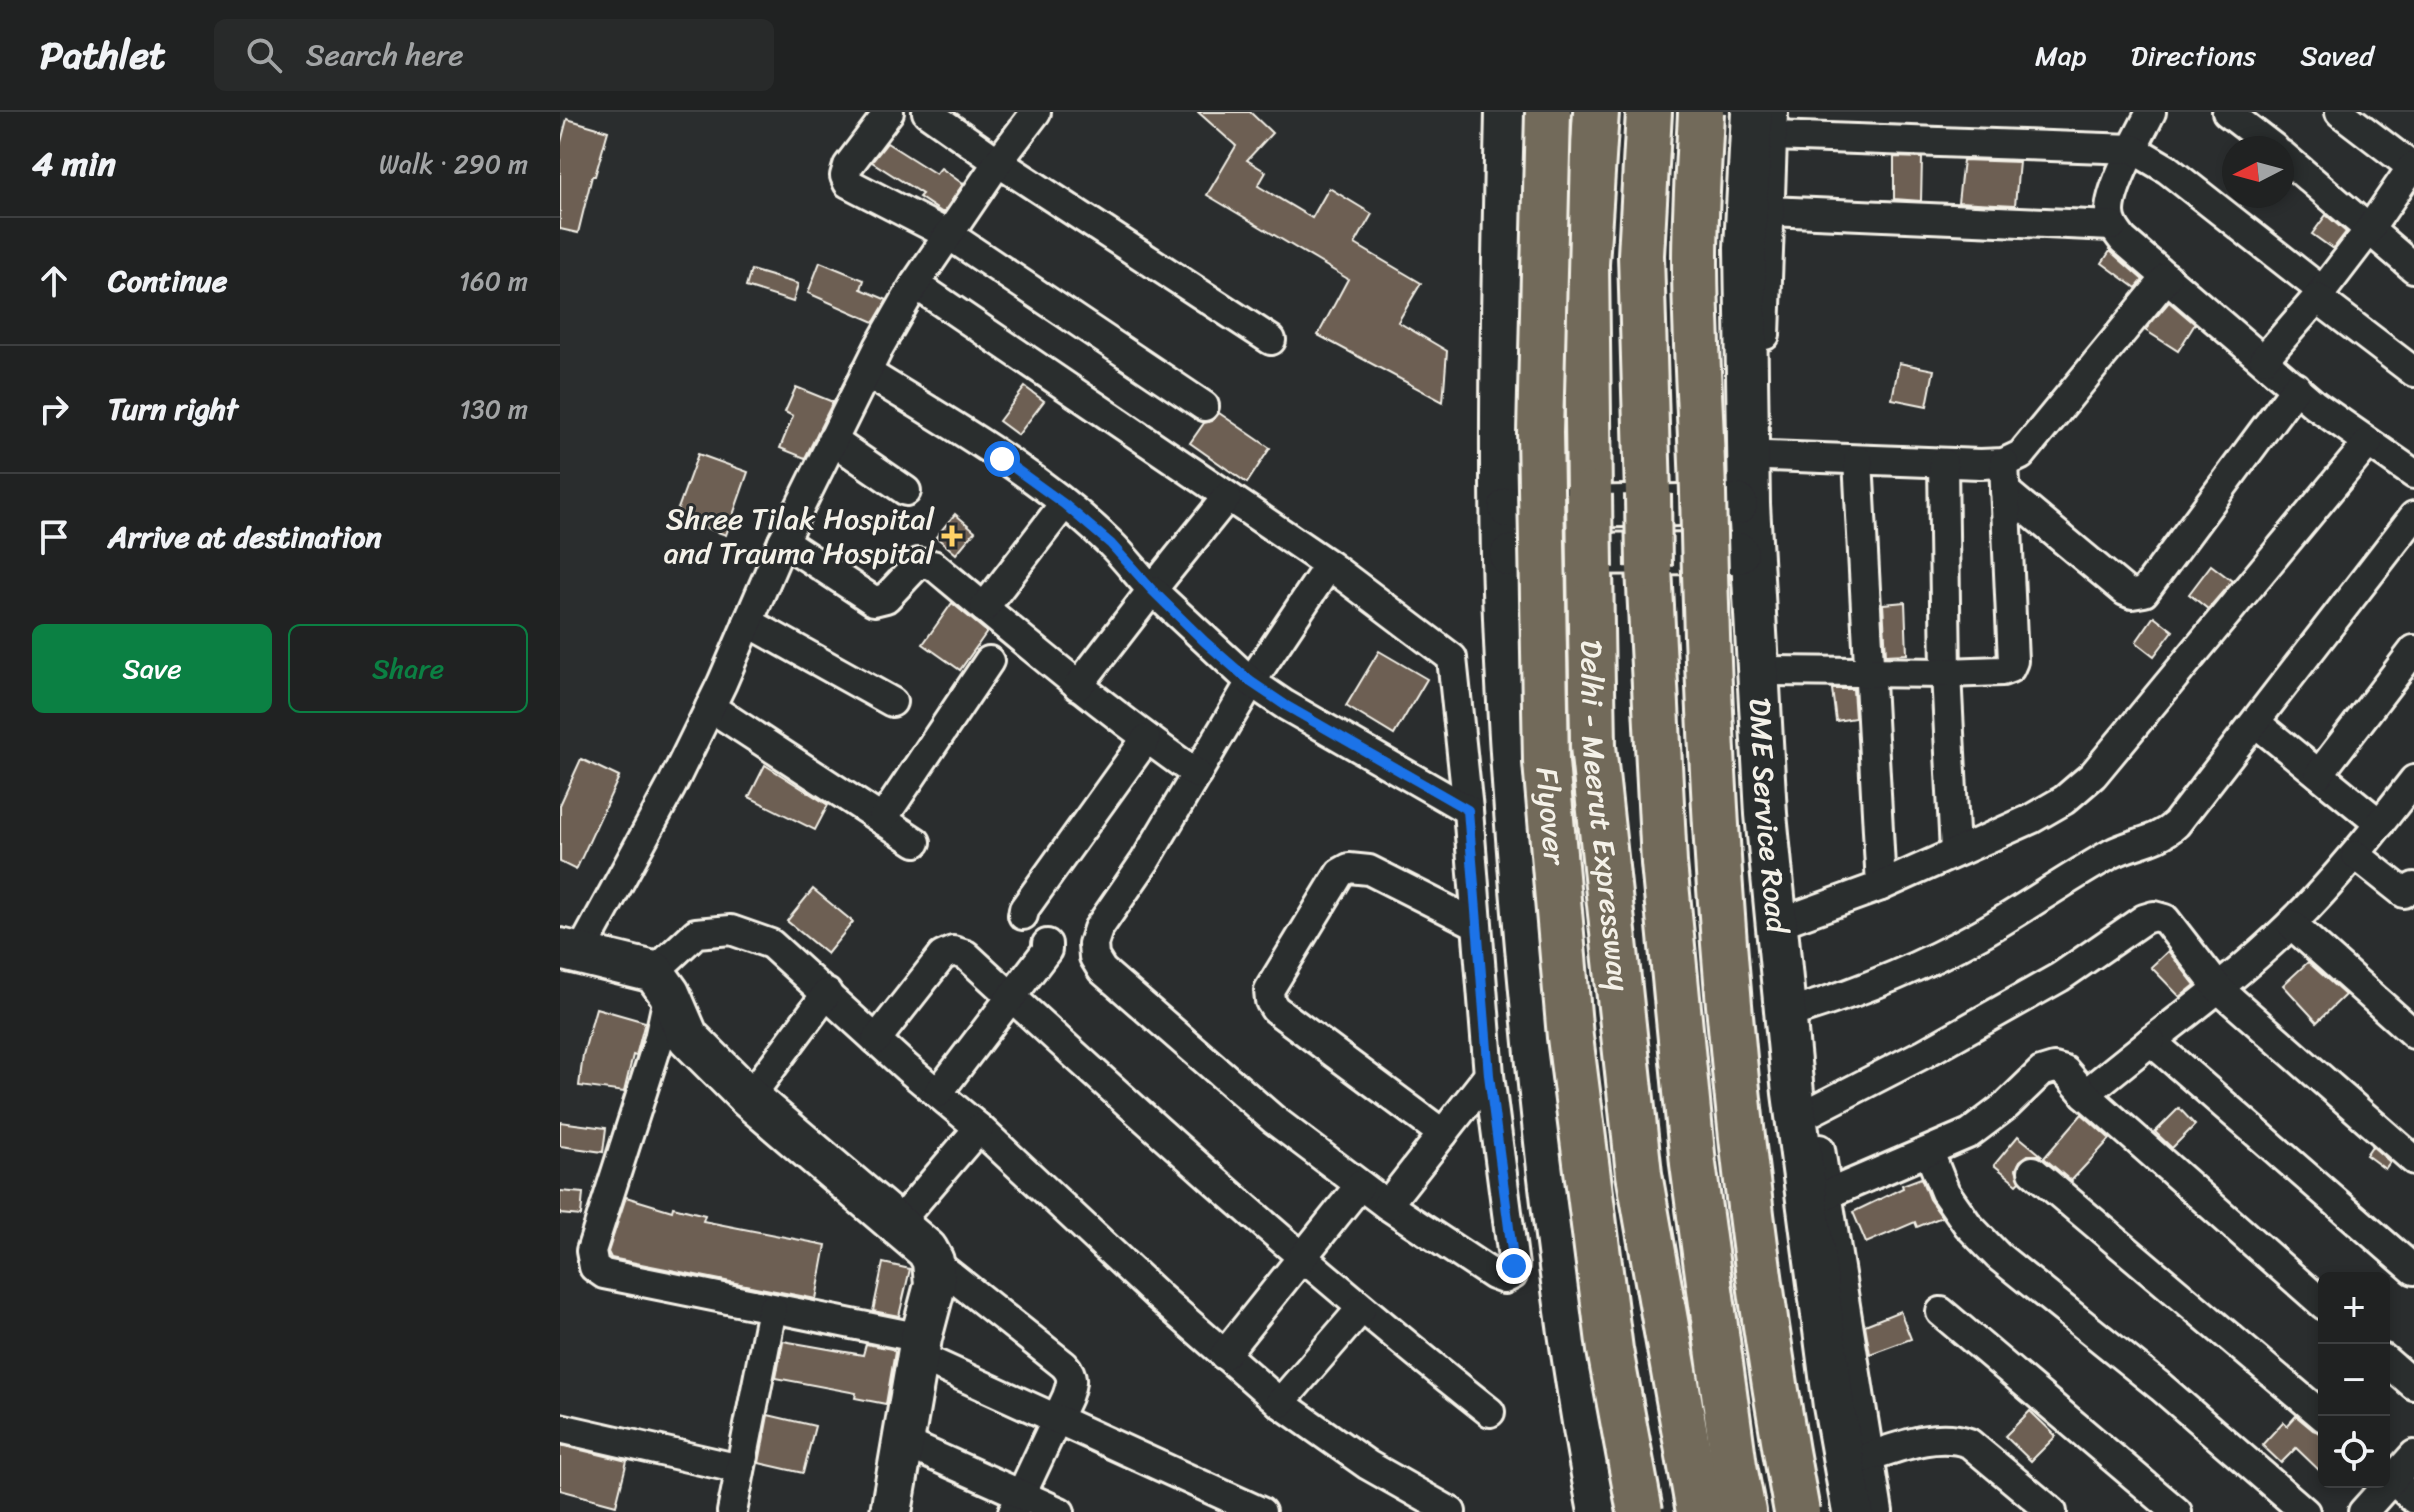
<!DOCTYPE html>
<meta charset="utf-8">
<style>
:root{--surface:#202222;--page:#282a2a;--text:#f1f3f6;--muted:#a2a4a5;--line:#3d3f40;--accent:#0b8043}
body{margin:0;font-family:Sriracha,sans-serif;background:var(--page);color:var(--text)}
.controls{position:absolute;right:24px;bottom:24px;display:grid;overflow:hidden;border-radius:12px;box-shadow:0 4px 12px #0003}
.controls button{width:72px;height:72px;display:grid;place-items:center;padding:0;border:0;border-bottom:2px solid var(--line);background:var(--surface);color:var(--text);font:40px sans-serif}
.compass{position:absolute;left:1662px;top:24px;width:72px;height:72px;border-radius:50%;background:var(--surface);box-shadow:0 4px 12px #0003;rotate:264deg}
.stop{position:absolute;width:24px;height:24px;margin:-18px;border:6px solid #1a73e8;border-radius:50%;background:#fff}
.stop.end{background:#1a73e8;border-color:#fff;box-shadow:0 2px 8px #0008}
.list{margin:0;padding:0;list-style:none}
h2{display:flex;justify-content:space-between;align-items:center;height:104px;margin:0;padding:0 32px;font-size:34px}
h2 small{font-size:26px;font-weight:400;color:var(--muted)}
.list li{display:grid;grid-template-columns:52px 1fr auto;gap:24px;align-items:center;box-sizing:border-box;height:128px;padding:0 32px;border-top:2px solid var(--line)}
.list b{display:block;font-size:30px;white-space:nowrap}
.list em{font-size:26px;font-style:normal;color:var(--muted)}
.actions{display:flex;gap:16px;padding:24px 32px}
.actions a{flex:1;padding:18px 0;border:2px solid var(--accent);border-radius:12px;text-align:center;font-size:28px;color:var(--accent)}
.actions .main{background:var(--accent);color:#fff}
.icon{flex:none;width:44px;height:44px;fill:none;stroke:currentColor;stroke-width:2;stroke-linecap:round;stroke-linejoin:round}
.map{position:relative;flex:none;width:1854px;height:1400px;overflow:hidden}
header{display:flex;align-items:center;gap:48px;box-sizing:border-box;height:112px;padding:0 40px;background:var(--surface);border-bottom:2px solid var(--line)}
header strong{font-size:38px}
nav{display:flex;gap:44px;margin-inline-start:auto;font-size:28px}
.search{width:560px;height:72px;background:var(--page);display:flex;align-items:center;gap:20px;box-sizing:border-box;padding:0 28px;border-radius:12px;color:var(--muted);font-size:30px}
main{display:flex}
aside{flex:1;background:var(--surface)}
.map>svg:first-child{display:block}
.building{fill:#6d5f53;stroke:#f4f1e8;stroke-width:2}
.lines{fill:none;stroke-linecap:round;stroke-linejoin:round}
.street-casing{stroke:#f4f1e8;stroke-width:34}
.secondary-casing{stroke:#f4f1e8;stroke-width:46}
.highway-casing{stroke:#f4f1e8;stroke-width:50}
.street{stroke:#2a2d2e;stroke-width:28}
.secondary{stroke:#2a2d2e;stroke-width:40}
.highway{stroke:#726b5a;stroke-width:44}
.highway-bridge-casing{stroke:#f4f1e8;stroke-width:50;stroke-linecap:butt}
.highway-bridge{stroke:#726b5a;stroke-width:44}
.route{stroke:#1a73e8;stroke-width:10}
.poi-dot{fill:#ffd166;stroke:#2a2d2e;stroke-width:3}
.labels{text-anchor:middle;stroke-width:6;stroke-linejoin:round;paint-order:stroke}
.poi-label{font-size:30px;fill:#f4f1e8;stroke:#2a2d2e;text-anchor:end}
.street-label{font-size:30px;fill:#f4f1e8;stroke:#2a2d2e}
</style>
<header>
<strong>Pathlet</strong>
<div class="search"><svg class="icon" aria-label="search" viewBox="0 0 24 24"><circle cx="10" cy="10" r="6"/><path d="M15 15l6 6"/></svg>Search here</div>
<nav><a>Map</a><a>Directions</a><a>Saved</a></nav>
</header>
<main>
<aside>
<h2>4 min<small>Walk · 290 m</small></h2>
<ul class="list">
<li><svg class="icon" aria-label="ahead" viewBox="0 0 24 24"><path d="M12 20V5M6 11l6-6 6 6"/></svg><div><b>Continue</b></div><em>160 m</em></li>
<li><svg class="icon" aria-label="right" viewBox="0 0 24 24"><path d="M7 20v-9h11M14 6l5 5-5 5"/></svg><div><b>Turn right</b></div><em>130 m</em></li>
<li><svg class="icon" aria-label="arrive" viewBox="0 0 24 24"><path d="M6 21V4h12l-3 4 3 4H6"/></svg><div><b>Arrive at destination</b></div></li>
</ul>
<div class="actions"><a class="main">Save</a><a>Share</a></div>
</aside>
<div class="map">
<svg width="1854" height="1400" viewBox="0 0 1854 1400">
<rect width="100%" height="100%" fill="#2a2d2e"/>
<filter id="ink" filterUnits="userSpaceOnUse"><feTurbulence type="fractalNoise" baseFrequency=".0125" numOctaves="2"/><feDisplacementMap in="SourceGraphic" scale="16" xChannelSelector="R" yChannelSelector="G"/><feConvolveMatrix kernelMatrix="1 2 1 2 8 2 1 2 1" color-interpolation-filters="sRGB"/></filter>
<g filter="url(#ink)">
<g class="building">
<polygon points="638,0 690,0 712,21 687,48 706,60 698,74 752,106 769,76 812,102 795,132 861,171 838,210 887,239 883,290 758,223 788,167 647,83 676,34"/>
<polygon points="7,7 48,19 35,64 32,64 18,121 0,117 0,34"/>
<polygon points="327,31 376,62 381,56 403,72 383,101 359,85 362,82 312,50"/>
<polygon points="1334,45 1362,46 1361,89 1334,87"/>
<polygon points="1403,48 1459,50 1455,93 1398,90"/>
<polygon points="1766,103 1786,120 1773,137 1752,122"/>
<polygon points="1550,139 1583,168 1576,176 1542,151"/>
<polygon points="260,150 304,168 301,177 327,188 314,210 248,181"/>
<polygon points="191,158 238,172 233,190 186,175"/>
<polygon points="1609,190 1635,212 1618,239 1585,218"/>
<polygon points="1339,251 1374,258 1367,294 1332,287"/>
<polygon points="236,275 273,290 245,346 220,336 233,304 225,300"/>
<polygon points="465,275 484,289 458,323 439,309"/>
<polygon points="659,301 710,336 687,371 630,331 644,311 652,309"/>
<polygon points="138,342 188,360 166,423 115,405"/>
<polygon points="395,402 415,419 396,442 376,425"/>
<polygon points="1651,453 1672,469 1648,497 1629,482"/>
<polygon points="1345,490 1347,542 1326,543 1323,492"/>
<polygon points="392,491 427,520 400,558 363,532"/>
<polygon points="1594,504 1613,519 1594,544 1576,530"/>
<polygon points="819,539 867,567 834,623 786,594"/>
<polygon points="1272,577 1293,577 1295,606 1276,609"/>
<polygon points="21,647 59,665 16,758 0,750 0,693"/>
<polygon points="205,653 268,693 255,718 189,685"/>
<polygon points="253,777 293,810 267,842 227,809"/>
<polygon points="1608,839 1635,873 1620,885 1591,855"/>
<polygon points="1748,850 1785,883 1757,910 1723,873"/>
<polygon points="36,896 85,910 76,944 73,943 64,980 19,974 23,943"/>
<polygon points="1619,996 1635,1013 1612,1036 1595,1020"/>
<polygon points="1522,1002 1550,1027 1511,1069 1484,1046"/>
<polygon points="0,1010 46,1016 43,1040 0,1034"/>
<polygon points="1458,1024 1481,1043 1468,1043 1460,1049 1456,1057 1460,1069 1457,1072 1434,1053"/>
<polygon points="1812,1034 1830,1050 1825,1057 1806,1043"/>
<polygon points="1361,1066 1369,1087 1382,1105 1357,1115 1355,1110 1306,1131 1293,1100 1343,1076 1342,1073"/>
<polygon points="0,1079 23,1081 21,1104 0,1102"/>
<polygon points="66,1085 112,1099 113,1095 145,1103 143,1109 266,1133 256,1187 51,1146 48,1140"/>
<polygon points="323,1151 350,1157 339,1204 313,1199"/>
<polygon points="1340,1199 1351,1227 1310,1242 1305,1213"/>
<polygon points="223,1229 303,1243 306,1232 332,1237 335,1240 326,1292 295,1286 296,1281 216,1266"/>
<polygon points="1470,1299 1496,1324 1471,1349 1445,1324"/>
<polygon points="208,1303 255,1314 243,1361 199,1351"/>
<polygon points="1736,1304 1753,1318 1764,1322 1764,1363 1736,1336 1721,1351 1702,1333 1723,1310 1727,1314"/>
<polygon points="0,1333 67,1349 56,1393 0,1378"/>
</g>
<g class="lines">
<g class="street-casing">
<g id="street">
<polyline points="329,0 288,54 285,64 288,71 389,123 644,294"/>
<polyline points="367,0 438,50 711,228"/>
<path d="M1591,0c-12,24 -41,75 -41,100 0,11 6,19 13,28l192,165 99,69"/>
<polyline points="1667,0 1714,36"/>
<polyline points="1780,0 1852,55"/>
<polyline points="1213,24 1573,37 1607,57 1761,178"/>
<polyline points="1722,43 1854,156"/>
<polyline points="1209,99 1552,114"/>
<polyline points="355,172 769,453 892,546 908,698 929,963 954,1154 952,1163 944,1167 933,1163 827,1093 713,1007 542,858 534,845 533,832 538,817 585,749 691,570 769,453"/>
<polyline points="1757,186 1809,118 1852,55 1854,56"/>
<polyline points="1205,223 1213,0"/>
<polyline points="1704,247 1757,186 1854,260"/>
<path d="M306,260c84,52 175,103 245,172 14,14 27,31 41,46l75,-93"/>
<polyline points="272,328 346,379"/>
<polyline points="1206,344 1420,352 1444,351 1461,343 1607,165"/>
<polyline points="1298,348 1321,774"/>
<polyline points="1383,351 1386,561 1395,740"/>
<polyline points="1445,379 1565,479 1572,482 1584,480 1736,275"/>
<path d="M223,429l91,60 12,-3 33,-35 14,2c86,72 172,145 264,209"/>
<polyline points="424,496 504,392"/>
<polyline points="188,510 332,590"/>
<polyline points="1212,559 1386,561 1442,559 1450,556 1453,549 1444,351"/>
<polyline points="518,574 592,478 691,570 725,593 908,698"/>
<polyline points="150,595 356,730"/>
<polyline points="1696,611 1820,712"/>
<polyline points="1759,662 1854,538"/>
<path d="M1854,668c-39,50 -78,100 -123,144 -44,43 -92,80 -140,117l263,229"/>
<polyline points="322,708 429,549"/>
<polyline points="1796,743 1844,781 1854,775"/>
<polyline points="463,803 464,797 586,627"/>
<polyline points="1230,807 1321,774 1471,707 1504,688 1533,663 1808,331"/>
<polyline points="1731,812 1854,922"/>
<polyline points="20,842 111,675 162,571 223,429 319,235 355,172 438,50 476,0"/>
<polyline points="94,860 136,821 171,818 211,832 347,956 419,1016 598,1184 720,1291 808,1353 891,1400"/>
<polyline points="109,881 99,927 31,1139 34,1155 44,1162 361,1226"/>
<path d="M1240,898c62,-19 123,-44 180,-76 44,-25 86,-55 131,-80 23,-12 46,-12 65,-30l238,-308"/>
<path d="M316,928l66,-84 11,-5 13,4c170,157 342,313 524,457"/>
<polyline points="378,981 487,838 487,832"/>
<polyline points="1525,982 1591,929"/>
<polyline points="189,986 267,881"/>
<polyline points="1254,998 1365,941 1500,865 1584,807 1594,804 1605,807 1659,877 1854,1048"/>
<polyline points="883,1022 715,897 710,889 709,878 780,761 789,756 809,758 916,812"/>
<polyline points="1260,1037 1318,1400"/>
<polyline points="1369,1040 1385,1080 1408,1113 1438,1144 1601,1275 1745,1400"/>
<polyline points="1473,1059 1764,1305"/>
<polyline points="1249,1090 1410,1021 1447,993 1481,960 1494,956 1505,959 1525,982 1764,1193"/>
<polyline points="827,1093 929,963"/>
<polyline points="337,1112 419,1016"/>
<path d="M373,1149l131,104c10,11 8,18 3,32l-54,115"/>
<polyline points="1381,1200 1617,1400"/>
<polyline points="664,1243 800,1073"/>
<polyline points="358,1244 701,1400"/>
<polyline points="1824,1247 1854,1273"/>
<polyline points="720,1291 801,1197"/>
<polyline points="0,1316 180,1357"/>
<polyline points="343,1330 500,1400"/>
<path d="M1291,1350c37,-10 81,-33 118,-19l83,69"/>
<polyline points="1824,1360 1854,1387"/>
<polyline points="172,1400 212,1197"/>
<polyline points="1803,1400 1854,1343"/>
</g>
</g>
<g class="secondary-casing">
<g id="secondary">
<path d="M946,0c-3,148 -7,297 -4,445 4,156 16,310 31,465 15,164 35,328 66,490"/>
<path id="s1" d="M1192,0l-7,136 4,256 17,310 27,279 41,313 19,106"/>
<polyline points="949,396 1177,392"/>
<polyline points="950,444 965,442 1178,441"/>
<polyline points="0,837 94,860 109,881 128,925 189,986 367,1138 373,1149 375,1173 361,1226 331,1400"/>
</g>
</g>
<g class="highway-casing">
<g id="highway">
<polyline points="1029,382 1026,152 1036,0"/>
<polyline points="1088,382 1081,143 1089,0"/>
<polyline points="1089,455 1104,751 1133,1052 1174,1354 1183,1400"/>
<path id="s2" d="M1030,456l3,178 46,428 60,338"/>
</g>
</g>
<use href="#street" class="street"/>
<use href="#secondary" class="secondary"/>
<use href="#highway" class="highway"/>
<g class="highway-bridge-casing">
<g id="highway-bridge">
<path id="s3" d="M988,0l-8,321 6,329 24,275 40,313 30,162"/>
<path d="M1141,0c-2,49 -6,99 -6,148 0,78 6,156 8,233 7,341 31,684 94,1019"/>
<polyline points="1029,382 1030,456"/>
<polyline points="1088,382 1089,455"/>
</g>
</g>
<use href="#highway-bridge" class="highway-bridge"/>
</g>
</g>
<g class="lines" filter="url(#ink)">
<polyline class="route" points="442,347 504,392 551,432 592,478 645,530 691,570 725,593 908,698 929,963 954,1154"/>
</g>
<path class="poi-dot" d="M388 412h8v8h8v8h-8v8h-8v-8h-8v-8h8z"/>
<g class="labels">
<g class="poi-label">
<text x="374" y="417">Shree Tilak Hospital<tspan x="374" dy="34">and Trauma Hospital</tspan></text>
</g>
<g class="street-label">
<text dy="10" stroke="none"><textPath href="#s1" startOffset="704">DME Service Road</textPath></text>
<text dy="10" stroke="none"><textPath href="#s3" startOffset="704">Flyover</textPath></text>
<text dy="10" stroke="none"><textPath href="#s2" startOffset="248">Delhi - Meerut Expressway</textPath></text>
</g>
</g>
</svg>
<div class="controls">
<button>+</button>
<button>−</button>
<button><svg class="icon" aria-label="locate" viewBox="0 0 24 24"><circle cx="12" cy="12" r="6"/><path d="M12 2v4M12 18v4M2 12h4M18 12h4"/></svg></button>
</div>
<svg class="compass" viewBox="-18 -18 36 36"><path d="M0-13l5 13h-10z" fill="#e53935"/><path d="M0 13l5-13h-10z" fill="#a2a4a5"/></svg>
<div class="stop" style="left:442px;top:347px"></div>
<div class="stop end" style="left:954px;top:1154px"></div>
</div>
</main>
